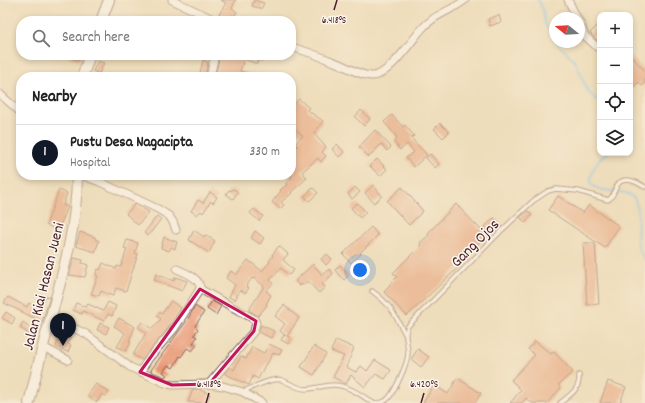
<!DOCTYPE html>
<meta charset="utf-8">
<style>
:root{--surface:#fff;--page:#f2f2f2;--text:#222;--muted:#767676;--line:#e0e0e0;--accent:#111827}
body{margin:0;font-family:Dekko,sans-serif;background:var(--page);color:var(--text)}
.controls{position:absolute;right:12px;top:12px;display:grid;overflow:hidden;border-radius:8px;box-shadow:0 2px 6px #0003}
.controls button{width:36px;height:36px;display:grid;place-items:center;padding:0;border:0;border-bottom:1px solid var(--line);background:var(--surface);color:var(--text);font:20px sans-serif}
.compass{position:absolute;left:549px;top:12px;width:36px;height:36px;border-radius:50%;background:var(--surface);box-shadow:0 2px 6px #0003;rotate:288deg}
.you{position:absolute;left:360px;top:270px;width:14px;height:14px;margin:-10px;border:3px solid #fff;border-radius:50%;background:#1a73e8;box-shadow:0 0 0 6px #1a73e833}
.badge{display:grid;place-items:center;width:26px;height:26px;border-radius:50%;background:var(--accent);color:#fff;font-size:13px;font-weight:700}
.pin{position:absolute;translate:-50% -33px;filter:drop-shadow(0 1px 2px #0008)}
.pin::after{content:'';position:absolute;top:21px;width:14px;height:12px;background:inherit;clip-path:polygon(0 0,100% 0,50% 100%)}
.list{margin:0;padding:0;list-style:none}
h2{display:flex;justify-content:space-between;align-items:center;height:52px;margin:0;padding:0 16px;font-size:17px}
h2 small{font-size:13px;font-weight:400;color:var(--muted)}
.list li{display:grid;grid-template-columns:26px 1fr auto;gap:12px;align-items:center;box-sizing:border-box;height:56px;padding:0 16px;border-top:1px solid var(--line)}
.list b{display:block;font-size:15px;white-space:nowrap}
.list p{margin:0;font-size:13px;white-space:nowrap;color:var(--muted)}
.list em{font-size:13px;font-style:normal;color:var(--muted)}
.icon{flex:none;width:22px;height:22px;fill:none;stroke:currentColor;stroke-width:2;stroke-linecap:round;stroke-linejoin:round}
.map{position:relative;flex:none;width:645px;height:403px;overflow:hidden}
.search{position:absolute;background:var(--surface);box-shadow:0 2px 6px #0003;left:16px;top:16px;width:280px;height:44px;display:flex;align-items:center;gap:10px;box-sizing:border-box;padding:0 14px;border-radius:16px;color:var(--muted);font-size:15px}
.panel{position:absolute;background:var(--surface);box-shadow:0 2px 6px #0003;left:16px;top:72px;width:280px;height:108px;border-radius:16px}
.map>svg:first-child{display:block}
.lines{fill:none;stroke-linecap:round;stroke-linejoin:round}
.stream{stroke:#72c1ed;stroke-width:2}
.building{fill:#e89773}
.lane-casing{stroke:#83625d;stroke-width:5.5}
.street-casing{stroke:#83625d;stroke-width:9}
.secondary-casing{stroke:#83625d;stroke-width:12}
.lane{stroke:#fff;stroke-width:3.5}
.street{stroke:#fff;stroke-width:7}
.secondary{stroke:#fff;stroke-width:10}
.marked{fill:none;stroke:#c2185b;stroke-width:3;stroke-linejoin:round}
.ticks{fill:none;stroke:#4a1f2b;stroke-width:1.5}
.labels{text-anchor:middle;stroke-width:3;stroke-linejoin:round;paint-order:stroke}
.street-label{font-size:16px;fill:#4a1f2b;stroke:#fbf7ec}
.ticks-label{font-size:10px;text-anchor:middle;fill:#4a1f2b;stroke:#fbf7ec;stroke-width:3;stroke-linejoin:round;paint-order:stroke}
</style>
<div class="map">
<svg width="645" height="403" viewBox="0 0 645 403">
<rect width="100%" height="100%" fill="#fbf7ec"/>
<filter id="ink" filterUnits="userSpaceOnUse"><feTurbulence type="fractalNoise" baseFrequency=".025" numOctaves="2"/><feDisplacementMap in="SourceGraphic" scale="8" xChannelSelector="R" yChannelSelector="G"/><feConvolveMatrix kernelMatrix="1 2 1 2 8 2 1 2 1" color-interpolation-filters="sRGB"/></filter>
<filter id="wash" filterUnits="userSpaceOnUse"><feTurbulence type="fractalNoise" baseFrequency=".012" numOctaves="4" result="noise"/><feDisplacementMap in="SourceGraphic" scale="16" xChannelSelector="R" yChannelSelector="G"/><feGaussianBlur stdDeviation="0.9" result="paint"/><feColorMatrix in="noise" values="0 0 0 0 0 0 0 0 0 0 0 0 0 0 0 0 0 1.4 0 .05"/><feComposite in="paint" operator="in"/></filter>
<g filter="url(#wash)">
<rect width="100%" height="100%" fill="#eeddba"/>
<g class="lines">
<g class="stream">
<polyline points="538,0 543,10 545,24 555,42"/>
<path d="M555,42c8,7 17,14 22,23 7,14 7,29 23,36"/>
<polyline points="630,115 631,120 630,126"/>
<path d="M608,153c-5,2 -8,5 -11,10 -24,41 29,19 38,37 9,18 -6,43 10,59"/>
</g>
</g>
<g id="blocks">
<g class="building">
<polygon points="221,0 236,0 232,8 237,12 234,16 232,15 229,21 223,21 218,16 226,3"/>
<polygon points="254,0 264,3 261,9 252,6"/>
<polygon points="499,15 501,22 490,26 488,19"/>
<polygon points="600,23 600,43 590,33"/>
<polygon points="65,55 81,55 79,61 65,56"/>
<polygon points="220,55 231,56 231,55 264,55 262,61 258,60 257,64 244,59 240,71 256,76 256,77 232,77 216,72"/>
<polygon points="630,55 645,71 645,83 642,86 639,82 630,90"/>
<polygon points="203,60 208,62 205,77 199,77"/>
<polygon points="98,61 104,63 99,74 93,71"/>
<polygon points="299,99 309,108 307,110 323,121 314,134 326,147 322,152 326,156 321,162 318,158 302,172 307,178 291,192 292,193 281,202 284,205 280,209 272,202 281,191 280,190 287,185 286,183 291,179 291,152 297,146 295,144 303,136 291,125 291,107"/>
<polygon points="361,110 370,119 364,126 355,117"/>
<polygon points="392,115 403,127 405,125 414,136 411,138 427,155 414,167 406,158 414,152 407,144 400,150 394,142 397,139 396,136 384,122"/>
<polygon points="440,123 449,132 443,138 434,129"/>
<polygon points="375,130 391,147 387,151 381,144 369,157 359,147"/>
<polygon points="337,144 344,152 339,157 332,149"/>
<polygon points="430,154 439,164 435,168 426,158"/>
<polygon points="377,159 387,169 380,176 370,166"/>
<polygon points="373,185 382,196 374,203 365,193"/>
<polygon points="355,187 360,192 352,199 348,194"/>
<polygon points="402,187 423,211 409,225 387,201"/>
<polygon points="313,188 318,193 309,201 304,196"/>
<polygon points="233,189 238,192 233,199 226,194 229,190 231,191"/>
<polygon points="59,190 67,193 63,205 68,207 58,230 46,225"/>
<polygon points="210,192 217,197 213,203 211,201 203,213 201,211 197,215 191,211 198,200 203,203"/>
<polygon points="558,196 583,213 589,205 619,226 605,248 548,210"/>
<polygon points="357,203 366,212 360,218 351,208"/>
<polygon points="135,204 149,212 138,225 126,214"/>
<polygon points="456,204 481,230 494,218 500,223 465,256 468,258 407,316 384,292 390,286 389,285 397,277 393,273 421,245 420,243 429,235 428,233"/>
<polygon points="254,209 263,216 259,221 250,213"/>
<polygon points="528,211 532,215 525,223 520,217"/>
<polygon points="157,216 161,219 148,236 144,233"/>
<polygon points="371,227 378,235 360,253 361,254 351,263 343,254"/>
<polygon points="194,230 204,237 205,235 215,241 209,253 189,240"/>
<polygon points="255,231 264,238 260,244 251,238"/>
<polygon points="80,232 95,237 95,239 99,241 95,252 76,246"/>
<polygon points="164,237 177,242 175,249 171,247 169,251 161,248"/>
<polygon points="127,240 138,243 135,253 138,254 126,291 116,288 113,296 101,291 99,296 91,294 98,276 96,275 98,269 100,270 103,263 116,269 117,266 121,267 127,249 124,248"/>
<polygon points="583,243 595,243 599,304 587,305"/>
<polygon points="279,246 288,254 283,260 294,270 289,275 281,268 270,280 273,283 266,291 271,295 266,304 267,305 258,316 249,310 264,286 254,278 253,279 252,278 246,286 249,288 245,293 240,290 235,300 229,297 235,285 226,278 231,271 236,275 248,260 262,271 270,262 269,261 273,256 272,255"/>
<polygon points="327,254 332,259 326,265 321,259"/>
<polygon points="74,258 83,260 82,263 88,265 85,277 69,275"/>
<polygon points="313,264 322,275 329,269 333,274 322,284 325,287 319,293 308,281 303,285 302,284 300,286 295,281"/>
<polygon points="340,265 349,275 344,280 335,270"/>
<polygon points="156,274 174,281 175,277 187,281 182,291 154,280"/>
<polygon points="46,296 50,297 42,322 4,303 8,297 27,307 29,303 40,309"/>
<polygon points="171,301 181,308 167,330 142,360 133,355 146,333 138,327 142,322 152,329 161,319 157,316 160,312 162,314"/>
<polygon points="212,301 221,306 216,315 207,309"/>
<polygon points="108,302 116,306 112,316 108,314 104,321 83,311 82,314 73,310 76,303 86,307 88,304 103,311"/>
<polygon points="284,305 299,318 287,336 291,338 288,344 281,340 284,335 286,336 280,331 285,324 275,316"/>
<polygon points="195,306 204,312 195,326 198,329 194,335 197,337 193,343 197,345 192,351 187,348 181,357 180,356 173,368 168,365 163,372 167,375 165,377 152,372 151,370 188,319"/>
<polygon points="6,312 15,318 12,324 2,318"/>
<polygon points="119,318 135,327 129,341 131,342 126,351 117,347 125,333 114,326"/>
<polygon points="23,322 34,330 31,335 20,328"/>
<polygon points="100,323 109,327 106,334 97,330"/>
<polygon points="261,325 274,331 271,338 259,332"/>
<polygon points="61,330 71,334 68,344 71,345 68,352 56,347 59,339 57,338"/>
<polygon points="336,340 354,348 346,367 356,372 361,366 367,371 375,360 391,370 385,379 376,374 365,387 351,375 346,384 333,377 344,356 331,351"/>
<polygon points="535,341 551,354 554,352 573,372 558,385 561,388 547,403 532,403 526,398 522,403 510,403 521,390 511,380 535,355 528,349"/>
<polygon points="269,344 282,350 279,355 273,353 267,364 266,363 258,379 253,376 249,385 225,374 230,367 234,370 241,356 246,359 252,347 264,353"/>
<polygon points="314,346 326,354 314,375 301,367"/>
<polygon points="418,349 429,357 421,367 411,359"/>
<polygon points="457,378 481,393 475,403 423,403 434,385 448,394"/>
<polygon points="608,381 626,387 620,403 600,403"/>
<polygon points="96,384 109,392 106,396 102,394 97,402 87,396"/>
<polygon points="193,389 198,389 210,394 206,403 188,402"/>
</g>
</g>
</g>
<g filter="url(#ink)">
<use href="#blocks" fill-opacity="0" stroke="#83625d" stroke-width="1"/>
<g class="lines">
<g class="lane-casing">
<g id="lane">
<path d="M372,291c19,14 22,22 33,43"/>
<path d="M244,391c9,-4 29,-14 38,-11 8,3 15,9 24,9 9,0 18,-4 27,-4 15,0 28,10 40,18 4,0 9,0 12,-2 8,-4 23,-38 23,-48 0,-10 -5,-18 0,-27l92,-94 33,-31 15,-10 8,-2 22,2 30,9c6,-3 6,-11 10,-16 7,-8 20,-2 27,3"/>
<path d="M560,403c11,-9 20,-13 19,-28"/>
</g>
</g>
<g class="street-casing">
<g id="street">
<polyline points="172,0 217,21"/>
<polyline points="568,0 577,18"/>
<polyline points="579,21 585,36 597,47"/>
<path d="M291,47c15,4 31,10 46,16 11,4 23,13 35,13 15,1 39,-34 48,-45 15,-18 28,-18 45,-31"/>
<polyline points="210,77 215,55"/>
<polyline points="0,94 21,113"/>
<polyline points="81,175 100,182 158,209 169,216 173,222 176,230"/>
<polyline points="200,289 254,319 256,323 254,331 209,384"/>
<polyline points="51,317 86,334 130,367 165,383 172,385 209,384 223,386 243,392 262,403"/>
<polyline points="43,347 68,360"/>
<path d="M140,372l9,-14 25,-29 26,-40c1,-11 -15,-16 -23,-20"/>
</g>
</g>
<g class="secondary-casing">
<g id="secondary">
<polyline points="101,21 109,0"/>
<polyline points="82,77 90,55"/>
<path d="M29,403c7,-29 14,-58 22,-87 13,-46 26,-92 26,-141"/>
</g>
</g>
<use href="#lane" class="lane"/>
<use href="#street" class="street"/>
<use href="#secondary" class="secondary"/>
</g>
</g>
<path d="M0 0H645V403H0ZM200,289l56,32 -2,10 -45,53 -37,1 -32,-13z" fill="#eeddba" fill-opacity=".55" fill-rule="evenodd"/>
<path class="marked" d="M200,289l56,32 -2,10 -45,53 -37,1 -32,-13z"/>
<path class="ticks" d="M334,10l3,-10M206,403l3,-10M421,403l3,-10"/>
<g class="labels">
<g class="street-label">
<text transform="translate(474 242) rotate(-45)" y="6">Gang Ojos</text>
<text transform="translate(42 286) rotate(-76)" y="6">Jalan Kiai Hasan Jueni</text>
</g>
</g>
<g class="ticks-label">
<text x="334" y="23">6.418°S</text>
<text x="209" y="387">6.418°S</text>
<text x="424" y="387">6.420°S</text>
</g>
</svg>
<div class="controls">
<button>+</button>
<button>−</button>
<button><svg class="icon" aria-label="locate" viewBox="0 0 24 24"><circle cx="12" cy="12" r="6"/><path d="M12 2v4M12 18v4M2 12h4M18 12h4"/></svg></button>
<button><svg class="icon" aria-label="layers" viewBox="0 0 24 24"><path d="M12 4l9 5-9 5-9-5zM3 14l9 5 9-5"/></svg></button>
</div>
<svg class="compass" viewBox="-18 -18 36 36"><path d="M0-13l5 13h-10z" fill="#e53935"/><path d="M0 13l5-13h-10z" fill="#767676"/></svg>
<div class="you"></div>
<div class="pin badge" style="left:63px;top:346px">1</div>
<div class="search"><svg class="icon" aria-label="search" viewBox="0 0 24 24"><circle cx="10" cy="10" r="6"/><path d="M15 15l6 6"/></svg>Search here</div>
<section class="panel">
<h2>Nearby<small></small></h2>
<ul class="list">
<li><span class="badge">1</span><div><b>Pustu Desa Nagacipta</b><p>Hospital</p></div><em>330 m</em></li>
</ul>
</section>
</div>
